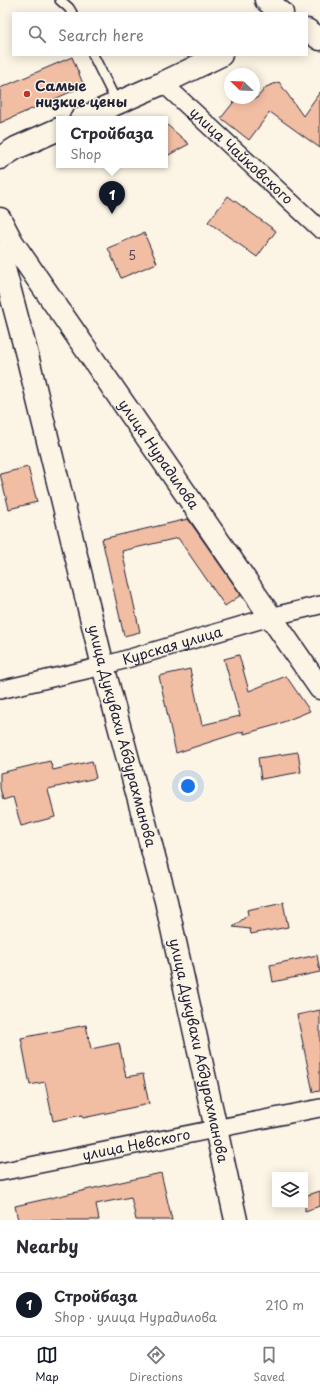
<!DOCTYPE html>
<meta charset="utf-8">
<style>
:root{--surface:#fff;--page:#f2f2f3;--text:#2b2b33;--muted:#7c7c81;--line:#e1e1e2;--accent:#111827}
body{margin:0;font-family:"Playpen Sans",sans-serif;background:var(--page);color:var(--text)}
.controls{position:absolute;right:12px;bottom:12px;display:grid;overflow:hidden;border-radius:0px;box-shadow:0 2px 10px #0003}
.controls button{width:36px;height:36px;display:grid;place-items:center;padding:0;border:0;border-bottom:1px solid var(--line);background:var(--surface);color:var(--text);font:20px sans-serif}
.compass{position:absolute;left:224px;top:68px;width:36px;height:36px;border-radius:50%;background:var(--surface);box-shadow:0 2px 10px #0003;rotate:293deg}
.you{position:absolute;left:188px;top:786px;width:14px;height:14px;margin:-10px;border:3px solid #fff;border-radius:50%;background:#1a73e8;box-shadow:0 0 0 6px #1a73e833}
.badge{display:grid;place-items:center;width:26px;height:26px;border-radius:50%;background:var(--accent);color:#fff;font-size:13px;font-weight:700}
.pin{position:absolute;translate:-50% -33px;filter:drop-shadow(0 1px 2px #0008)}
.pin::after{content:'';position:absolute;top:21px;width:14px;height:12px;background:inherit;clip-path:polygon(0 0,100% 0,50% 100%)}
.popup{position:absolute;left:56px;top:116px;width:112px;height:52px;box-sizing:border-box;display:grid;place-content:center;border-radius:0px;background:var(--surface);filter:drop-shadow(0 1px 3px #0005);font-size:13px;white-space:nowrap;color:var(--muted)}
.popup b{font-size:15px;color:var(--text)}
.popup::after{content:'';position:absolute;left:50%;top:100%;margin-left:-8px;border:8px solid transparent;border-top-color:var(--surface)}
.list{margin:0;padding:0;list-style:none}
h2{display:flex;justify-content:space-between;align-items:center;height:52px;margin:0;padding:0 16px;font-size:17px}
h2 small{font-size:13px;font-weight:400;color:var(--muted)}
.list li{display:grid;grid-template-columns:26px 1fr auto;gap:12px;align-items:center;box-sizing:border-box;height:64px;padding:0 16px;border-top:1px solid var(--line)}
.list b{display:block;font-size:15px;white-space:nowrap}
.list p{margin:0;font-size:13px;white-space:nowrap;color:var(--muted)}
.list em{font-size:13px;font-style:normal;color:var(--muted)}
.icon{flex:none;width:22px;height:22px;fill:none;stroke:currentColor;stroke-width:2;stroke-linecap:round;stroke-linejoin:round}
.map{position:relative;flex:none;width:320px;height:1220px;overflow:hidden}
.search{position:absolute;background:var(--surface);box-shadow:0 2px 10px #0003;left:12px;right:12px;top:12px;height:44px;display:flex;align-items:center;gap:10px;box-sizing:border-box;padding:0 14px;border-radius:0px;color:var(--muted);font-size:15px}
.sheet{height:116px;background:var(--surface)}
nav{display:flex;justify-content:space-around;align-items:center;box-sizing:border-box;height:56px;border-top:1px solid var(--line);background:var(--surface);font-size:11px;color:var(--muted)}
nav a{display:grid;justify-items:center;gap:2px}
nav .on{color:var(--accent)}
.map>svg:first-child{display:block}
.building{fill:#f1bda3;stroke:#22223b}
.lines{fill:none;stroke-linecap:round;stroke-linejoin:round}
.lane-casing{stroke:#22223b;stroke-width:12}
.street-casing{stroke:#22223b;stroke-width:20}
.secondary-casing{stroke:#22223b;stroke-width:25}
.primary-casing{stroke:#22223b;stroke-width:25}
.lane{stroke:#fcf5e5;stroke-width:9}
.street{stroke:#fcf5e5;stroke-width:17}
.secondary{stroke:#fcf5e5;stroke-width:22}
.primary{stroke:#fcf5e5;stroke-width:22}
.poi-dot{fill:#c8321e;stroke:#fcf5e5;stroke-width:1.5}
.labels{text-anchor:middle;stroke-width:3;stroke-linejoin:round;paint-order:stroke}
.number-label{font-size:12px;fill:#564955}
.poi-label{font-size:14px;font-weight:bold;fill:#22223b;stroke:#fcf5e5;text-anchor:start}
.street-label{font-size:14px;fill:#22223b;stroke:#fcf5e5}
</style>
<div class="map">
<svg width="320" height="1220" viewBox="0 0 320 1220">
<rect width="100%" height="100%" fill="#fcf5e5"/>
<filter id="ink" filterUnits="userSpaceOnUse"><feTurbulence type="fractalNoise" baseFrequency=".025" numOctaves="2"/><feDisplacementMap in="SourceGraphic" scale="8" xChannelSelector="R" yChannelSelector="G"/><feConvolveMatrix kernelMatrix="1 2 1 2 8 2 1 2 1" color-interpolation-filters="sRGB"/></filter>
<g filter="url(#ink)">
<g class="building">
<polygon points="72,57 84,86 0,123 0,88"/>
<polygon points="279,82 303,116 320,92 320,148 270,112 249,140 221,118 237,98 257,98 266,87"/>
<polygon points="165,123 189,144 165,157"/>
<polygon points="228,196 276,231 257,257 208,222"/>
<polygon points="144,233 157,263 121,278 108,248"/>
<polygon points="28,467 37,502 9,509 0,474"/>
<polygon points="188,519 241,595 225,606 178,538 122,551 140,632 124,636 102,539"/>
<polygon points="239,655 249,691 286,676 310,711 276,725 244,734 244,731 176,753 159,676 190,669 202,725 240,716 224,659"/>
<polygon points="298,752 301,772 261,779 258,758"/>
<polygon points="50,761 53,770 92,761 96,778 48,789 55,817 21,826 13,797 3,800 0,788 0,773"/>
<polygon points="283,902 288,927 251,934 250,929 233,927 248,915 247,910"/>
<polygon points="317,955 320,972 273,982 270,965"/>
<polygon points="320,1010 320,1091 313,1092 297,1015"/>
<polygon points="86,1025 91,1049 119,1043 126,1077 143,1074 149,1104 83,1118 82,1115 53,1121 45,1082 30,1085 21,1038"/>
<polygon points="161,1173 172,1220 136,1220 131,1197 96,1204 99,1220 18,1220 15,1206"/>
<polygon points="320,1191 320,1206 305,1211 305,1196"/>
</g>
<g class="lines">
<g class="lane-casing">
<g id="lane">
<polyline points="60,0 69,8 72,13"/>
<polyline points="93,55 117,103"/>
</g>
</g>
<g class="street-casing">
<g id="street">
<path id="s1" d="M163,83l157,146"/>
<path id="s2" d="M0,690l103,-24 167,-49 50,-12"/>
<path id="s3" d="M0,1172l320,-64"/>
</g>
</g>
<g class="secondary-casing">
<g id="secondary">
<polyline points="81,119 163,83 221,55"/>
<polyline points="0,158 16,148 59,129"/>
<path id="s4" d="M0,219l12,23 308,446"/>
<path id="s5" d="M0,253l28,106 75,307 63,235 70,319"/>
</g>
</g>
<g class="primary-casing">
<g id="primary">
<polyline points="266,0 282,13"/>
<polyline points="307,30 320,39"/>
</g>
</g>
<use href="#lane" class="lane"/>
<use href="#street" class="street"/>
<use href="#secondary" class="secondary"/>
<use href="#primary" class="primary"/>
</g>
</g>
<circle class="poi-dot" cx="27" cy="94" r="4"/>
<g class="labels">
<g class="number-label">
<text x="132" y="260">5</text>
</g>
<g class="poi-label">
<text x="35" y="91">Самые<tspan x="35" dy="16">низкие цены</tspan></text>
</g>
<g class="street-label">
<text dy="5" stroke="none"><textPath href="#s1" startOffset="107">улица Чайковского</textPath></text>
<text dy="5" stroke="none"><textPath href="#s4" startOffset="284">улица Нурадилова</textPath></text>
<text dy="5" stroke="none"><textPath href="#s2" startOffset="178">Курская улица</textPath></text>
<text dy="5" stroke="none"><textPath href="#s5" startOffset="498">улица Дукувахи Абдурахманова</textPath></text>
<text dy="5" stroke="none"><textPath href="#s5" startOffset="822">улица Дукувахи Абдурахманова</textPath></text>
<text dy="5" stroke="none"><textPath href="#s3" startOffset="139">улица Невского</textPath></text>
</g>
</g>
</svg>
<div class="controls">
<button><svg class="icon" aria-label="layers" viewBox="0 0 24 24"><path d="M12 4l9 5-9 5-9-5zM3 14l9 5 9-5"/></svg></button>
</div>
<svg class="compass" viewBox="-18 -18 36 36"><path d="M0-13l5 13h-10z" fill="#e53935"/><path d="M0 13l5-13h-10z" fill="#7c7c81"/></svg>
<div class="you"></div>
<div class="pin badge" style="left:112px;top:214px">1</div>
<div class="popup"><b>Стройбаза</b>Shop</div>
<div class="search"><svg class="icon" aria-label="search" viewBox="0 0 24 24"><circle cx="10" cy="10" r="6"/><path d="M15 15l6 6"/></svg>Search here</div>
</div>
<section class="sheet">
<h2>Nearby<small></small></h2>
<ul class="list">
<li><span class="badge">1</span><div><b>Стройбаза</b><p>Shop · улица Нурадилова</p></div><em>210 m</em></li>
</ul>
</section>
<nav>
<a class="on"><svg class="icon" aria-label="map" viewBox="0 0 24 24"><path d="M3 6l6-2 6 2 6-2v14l-6 2-6-2-6 2zM9 4v14M15 6v14"/></svg>Map</a>
<a><svg class="icon" aria-label="directions" viewBox="0 0 24 24"><path d="M12 3l9 9-9 9-9-9zM9 14v-3h6M13 9l2 2-2 2"/></svg>Directions</a>
<a><svg class="icon" aria-label="saved" viewBox="0 0 24 24"><path d="M7 4h10v16l-5-4-5 4z"/></svg>Saved</a>
</nav>
